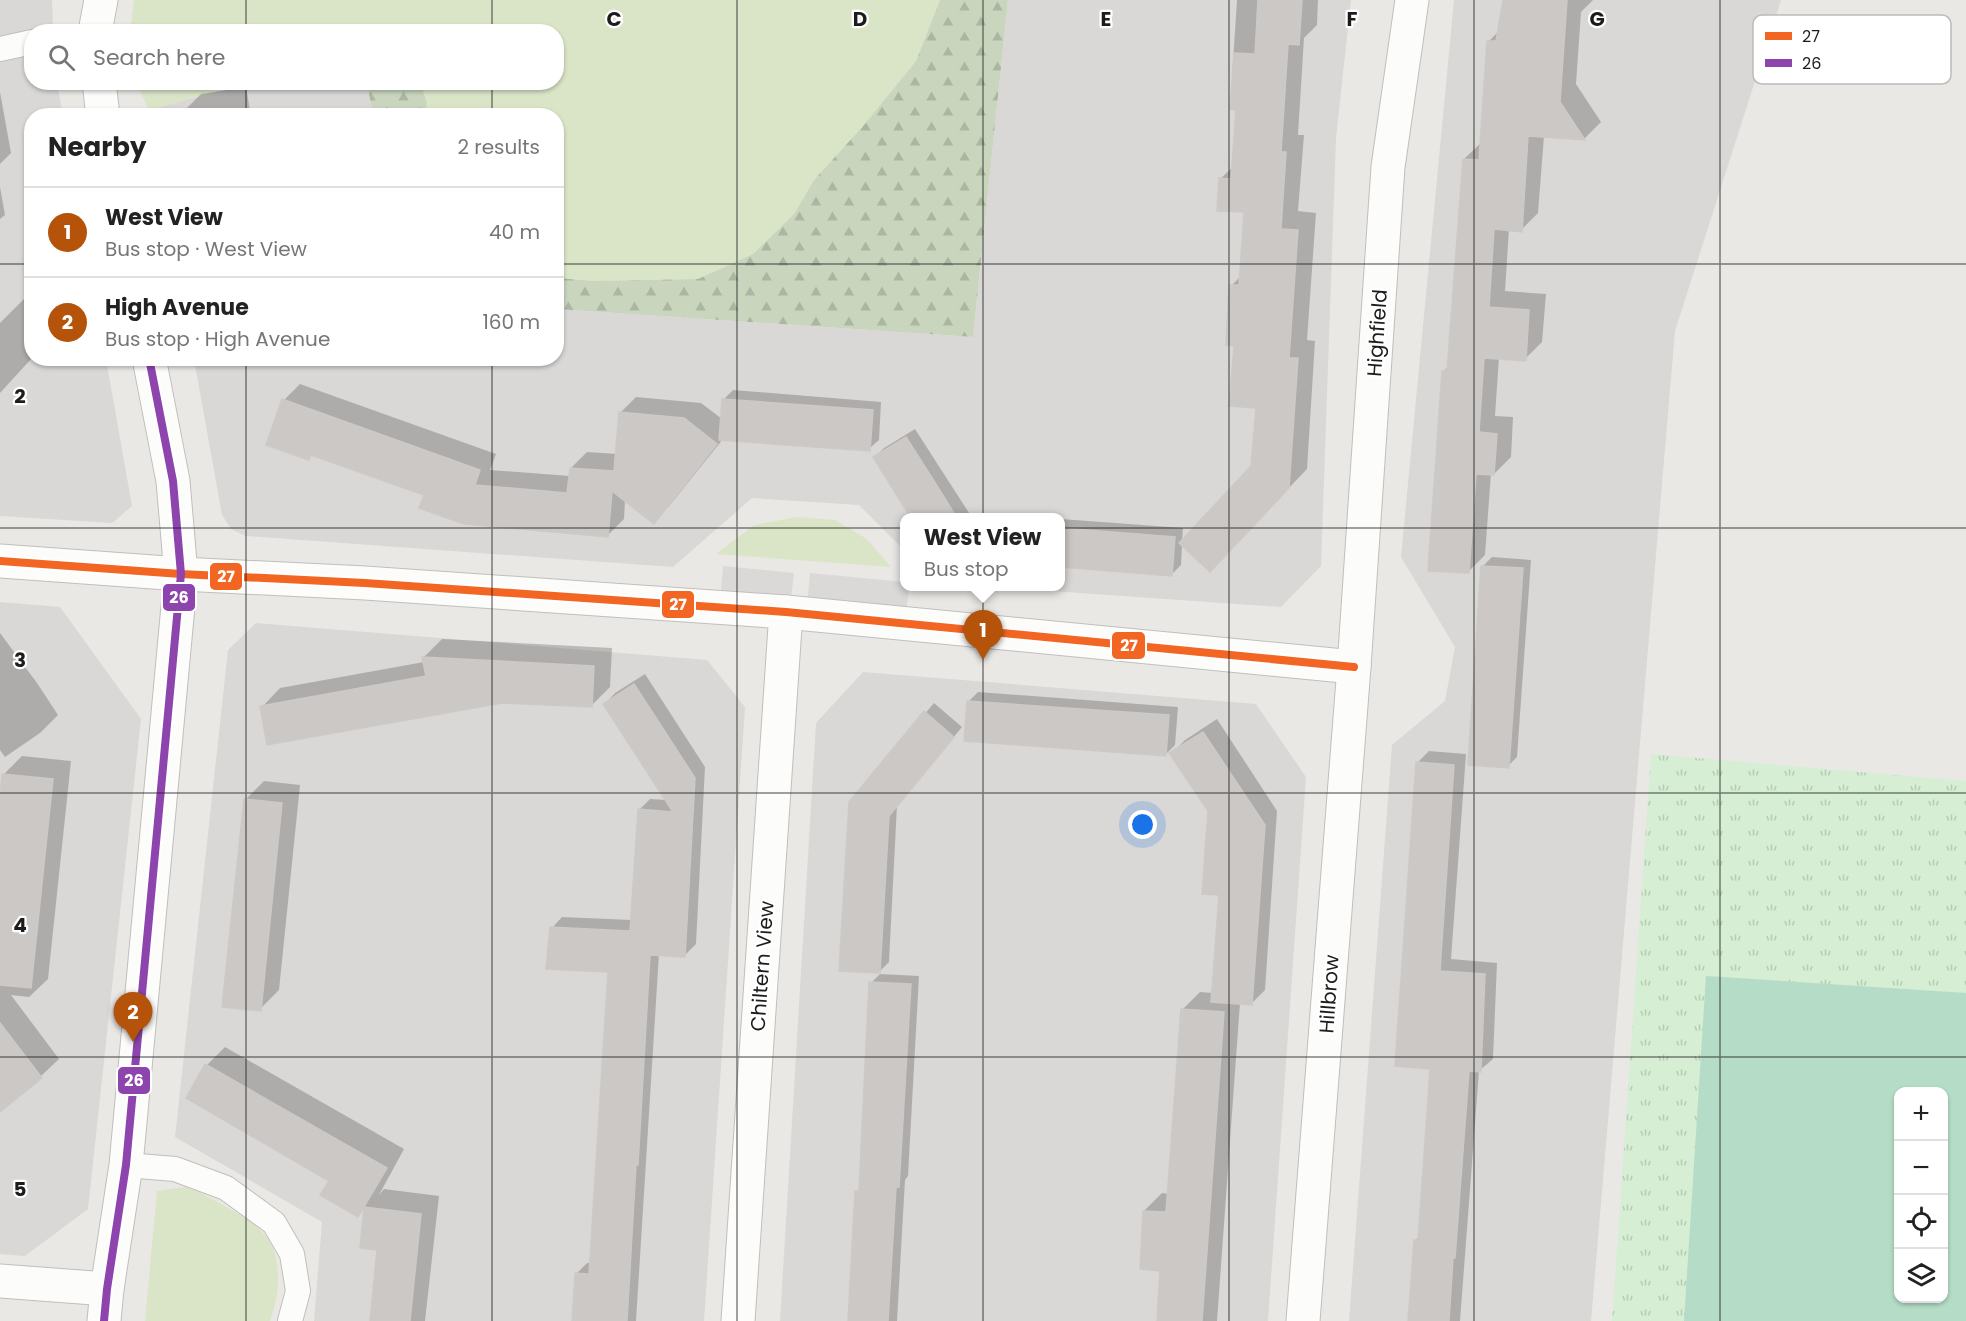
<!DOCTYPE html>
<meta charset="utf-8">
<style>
:root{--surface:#fff;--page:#f6f6f6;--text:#222;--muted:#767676;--line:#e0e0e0;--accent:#b45309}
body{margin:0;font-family:Poppins,sans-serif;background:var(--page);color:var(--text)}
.controls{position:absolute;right:18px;bottom:18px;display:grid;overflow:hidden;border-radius:12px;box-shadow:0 2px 4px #0004}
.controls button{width:54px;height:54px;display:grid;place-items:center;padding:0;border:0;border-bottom:2px solid var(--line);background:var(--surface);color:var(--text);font:30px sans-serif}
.you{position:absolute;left:1143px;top:825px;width:21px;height:21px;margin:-15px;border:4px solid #fff;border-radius:50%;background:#1a73e8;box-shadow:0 0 0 9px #1a73e833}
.badge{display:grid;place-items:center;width:39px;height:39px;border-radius:50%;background:var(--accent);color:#fff;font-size:20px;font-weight:700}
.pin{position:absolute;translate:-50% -50px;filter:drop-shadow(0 2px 3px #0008)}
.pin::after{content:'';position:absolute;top:32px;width:21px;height:18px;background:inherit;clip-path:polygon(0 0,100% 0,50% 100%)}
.popup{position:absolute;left:900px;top:513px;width:165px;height:78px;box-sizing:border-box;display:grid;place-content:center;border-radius:12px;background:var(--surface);filter:drop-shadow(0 2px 4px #0005);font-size:20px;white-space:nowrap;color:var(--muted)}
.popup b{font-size:22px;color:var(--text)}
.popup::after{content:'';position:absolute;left:50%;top:100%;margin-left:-12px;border:12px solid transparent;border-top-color:var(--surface)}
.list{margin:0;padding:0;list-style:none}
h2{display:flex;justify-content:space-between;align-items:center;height:78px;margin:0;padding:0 24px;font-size:26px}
h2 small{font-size:20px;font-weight:400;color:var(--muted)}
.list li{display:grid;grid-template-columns:39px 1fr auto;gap:18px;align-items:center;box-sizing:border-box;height:90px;padding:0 24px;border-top:2px solid var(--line)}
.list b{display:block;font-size:22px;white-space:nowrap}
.list p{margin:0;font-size:20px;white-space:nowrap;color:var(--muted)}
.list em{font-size:20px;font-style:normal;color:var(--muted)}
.icon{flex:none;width:33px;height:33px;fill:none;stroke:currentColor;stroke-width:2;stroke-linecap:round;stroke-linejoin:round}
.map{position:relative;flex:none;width:1966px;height:1321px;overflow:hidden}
.search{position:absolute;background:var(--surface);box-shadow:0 2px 4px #0004;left:24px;top:24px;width:540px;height:66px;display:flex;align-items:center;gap:15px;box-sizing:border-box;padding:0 21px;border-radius:24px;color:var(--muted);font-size:22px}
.panel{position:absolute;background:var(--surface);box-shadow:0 2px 4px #0004;left:24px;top:108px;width:540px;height:258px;border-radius:24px}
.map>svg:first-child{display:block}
.residential{fill:#d9d8d6}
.grass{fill:#dae5c7}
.forest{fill:url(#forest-firs)}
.park{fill:url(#park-tufts);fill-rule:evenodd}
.pitch{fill:#b5dcc7;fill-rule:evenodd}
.parking{fill:#dad9d8}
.shadow{fill:#0003}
.building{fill:#cbc8c6;stroke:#cdc9c7;stroke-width:1.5}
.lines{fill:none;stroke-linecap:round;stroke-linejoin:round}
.service-casing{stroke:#c0bfbd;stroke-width:26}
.minor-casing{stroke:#c0bfbd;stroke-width:35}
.service{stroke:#fcfcfb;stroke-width:24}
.minor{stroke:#fcfcfb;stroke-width:33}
.bus-1-casing{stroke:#fff;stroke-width:12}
.bus-2-casing{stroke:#fff;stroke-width:12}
.bus-1{stroke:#f26522;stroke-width:8}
.bus-2{stroke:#8e44ad;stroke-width:8}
.grid{fill:none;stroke:#1c1c1c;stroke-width:1.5;stroke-opacity:0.55}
.labels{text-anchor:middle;stroke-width:4.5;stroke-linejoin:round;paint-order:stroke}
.street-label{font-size:20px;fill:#1c1c1c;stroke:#fff}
.key{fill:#fff;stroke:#bbb;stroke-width:1.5}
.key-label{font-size:16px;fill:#1c1c1c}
.grid-label{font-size:20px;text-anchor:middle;font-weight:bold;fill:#1c1c1c;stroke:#fff;stroke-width:4.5;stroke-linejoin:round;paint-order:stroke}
.line-badge{stroke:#fff;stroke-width:2}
.badge-label{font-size:16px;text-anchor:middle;font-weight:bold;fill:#fff}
</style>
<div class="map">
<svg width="1966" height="1321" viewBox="0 0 1966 1321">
<defs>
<pattern id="forest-firs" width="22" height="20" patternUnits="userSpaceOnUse" patternTransform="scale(1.5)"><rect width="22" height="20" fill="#c9d6bd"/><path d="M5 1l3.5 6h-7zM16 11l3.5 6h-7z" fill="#acb7a2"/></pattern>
<pattern id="park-tufts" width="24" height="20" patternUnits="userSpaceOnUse" patternTransform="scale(1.5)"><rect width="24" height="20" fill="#d6eed3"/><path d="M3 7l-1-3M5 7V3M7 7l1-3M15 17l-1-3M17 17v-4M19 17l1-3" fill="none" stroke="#b7ccb5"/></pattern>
</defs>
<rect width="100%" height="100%" fill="#eae8e5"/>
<g class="residential">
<polygon points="0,0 52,0 53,31 32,32 32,82 57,83 63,115 32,116 32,358 106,359 132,506 112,523 0,516"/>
<polygon points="1008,0 1351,0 1336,138 1321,566 1281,607 993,587 1061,586 1061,518 905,518 905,551 859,505 752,498 673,567 246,536 231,529 222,515 194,359 556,358 557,309 973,337"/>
<polygon points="1454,0 1781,0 1675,331 1591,1321 1349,1321 1392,745 1445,701 1455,647 1401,557"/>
<polygon points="367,82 373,115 150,116 149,110 246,83"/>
<polygon points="0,602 60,607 141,719 88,1209 25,1256 0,1254"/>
<polygon points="256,623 707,660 745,707 704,1321 314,1321 322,1222 175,1137 228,650"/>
<polygon points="863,672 1256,704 1306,777 1268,1321 780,1321 816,723"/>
</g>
<g class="grass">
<polygon points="134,0 940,0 916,61 864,125 814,180 794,214 753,254 698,279 594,281 557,278 556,116 425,115 427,104 421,83 556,82 556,32 130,32"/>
<polygon points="136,83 246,83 149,110"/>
<polygon points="797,517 835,520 867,539 891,567 716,554 754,525"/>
<path d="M184,1187c17,5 30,13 46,22 13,8 27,15 36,28 18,23 13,59 4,84h-125l12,-130z"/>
</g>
<g class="forest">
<polygon points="940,0 1008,0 973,337 557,309 557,278 594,281 698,279 753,254 794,214 814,180 864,125 916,61"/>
<polygon points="367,83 421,83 427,104 425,115 373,115"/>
</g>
<path class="park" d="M1651,754l315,27v540h-354zM1898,1092h46v206h-46z"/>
<path class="pitch" d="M1706,976l260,17v328h-282zM1898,1092h46v206h-46z"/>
<g class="parking">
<polygon points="723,566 794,573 790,607 720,600"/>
<polygon points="810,573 905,582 905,586 909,587 906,616 807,607"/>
</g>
<g class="shadow">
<polygon points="1237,0 1318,0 1317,25 1304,38 1298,135 1304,135 1298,211 1316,213 1307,340 1315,341 1307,469 1228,552 1182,544 1181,565 1172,574 1061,566 1061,519 1183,528 1182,541 1253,467 1257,406 1236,344 1231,286 1241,276 1246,211 1220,179 1234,166 1238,108 1234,77 1232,77"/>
<polygon points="1504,0 1593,0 1581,12 1576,84 1601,122 1584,139 1544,136 1538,213 1521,230 1509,229 1505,291 1546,294 1542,342 1525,359 1499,357 1495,416 1513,417 1511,457 1494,474 1491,473 1485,555 1468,572 1443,372 1449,366 1464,159 1482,142 1489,41 1499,31"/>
<polygon points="246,87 251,116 183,116 182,113 201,94"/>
<polygon points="0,92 11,153 0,164"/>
<polygon points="0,187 5,215 0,219"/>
<polygon points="27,296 32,300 32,358 0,393 0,323"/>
<polygon points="300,384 496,454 490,470 570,476 571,468 587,452 617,454 620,413 636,397 701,403 722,419 724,399 733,390 881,402 879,440 869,449 723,439 670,505 653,522 625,500 624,519 607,536 426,494 313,454 309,458 284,400"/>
<polygon points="915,429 971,516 969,518 912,518 875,457 884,448"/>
<polygon points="983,513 1043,518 978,518"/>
<polygon points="1492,557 1531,560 1517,757 1508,766 1483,566"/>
<polygon points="0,633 37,683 58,715 40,733 5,757 0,750"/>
<polygon points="442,639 612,648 610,687 592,705 501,701 262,707 280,688 424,662 423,658"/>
<polygon points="645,674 705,767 696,944 685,955 659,954 636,1321 574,1321 577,1273 587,1263 591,1263 609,971 552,928 562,917 632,920 639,810 650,799 668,800 605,704 615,693"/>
<polygon points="978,692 1178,707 1175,745 1166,754 969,701"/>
<polygon points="934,703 962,727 897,805 889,962 880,971 850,802"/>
<polygon points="1217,719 1277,811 1265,990 1251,1004 1240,1003 1217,1321 1158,1321 1162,1269 1144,1211 1162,1193 1169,1194 1182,1010 1200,992 1213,993 1221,894 1209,811 1171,754 1185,740"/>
<polygon points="1429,751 1466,754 1451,959 1497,963 1493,1059 1479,1071 1460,1321 1409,1321 1415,1241 1420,1236 1432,1067 1417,763"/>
<polygon points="22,756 71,761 48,979 29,997 11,995 59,1059 41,1076 0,1108 0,811 4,774"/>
<polygon points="264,781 300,785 279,990 260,1009 245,800"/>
<polygon points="880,974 919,976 908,1176 905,1180 897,1321 850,1321 857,1192 860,1188 871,983"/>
<polygon points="225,1047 404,1149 379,1195 384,1189 439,1196 425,1321 372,1321 379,1248 366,1207 358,1215 331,1181 207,1065"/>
</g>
<g class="building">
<polygon points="1258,0 1302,0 1299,45 1288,44 1281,152 1286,152 1281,229 1298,230 1289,358 1298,358 1289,488 1210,572 1179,543 1251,466 1256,408 1229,406 1234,346 1226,345 1229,285 1239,285 1244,212 1217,211 1219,178 1231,179 1236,110 1230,109 1234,53 1255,54"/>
<polygon points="1503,0 1567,0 1560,102 1585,140 1528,136 1522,232 1494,229 1489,307 1529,310 1526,361 1484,358 1479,432 1497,434 1494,475 1476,474 1469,573 1428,571 1442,371 1447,371 1463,159 1479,160 1487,41 1496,41"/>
<polygon points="282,399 480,470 475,485 567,493 570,468 614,471 619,412 684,418 717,444 654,524 612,491 608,537 464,524 419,508 424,495 311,455 309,460 266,445"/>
<polygon points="722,399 873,410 870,451 719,440"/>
<polygon points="906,437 934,481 957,518 911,518 873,457"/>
<polygon points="1061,528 1175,537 1172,576 1061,567"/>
<polygon points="1481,566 1523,568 1509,768 1468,765"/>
<polygon points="422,657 594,666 592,707 502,703 267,745 260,706 426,676"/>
<polygon points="634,684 695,778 685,957 650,955 638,1165 636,1165 627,1321 572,1321 575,1273 589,1274 608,972 546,969 550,927 630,931 638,809 673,812 603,704"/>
<polygon points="967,701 1169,715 1166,756 964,741"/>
<polygon points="924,711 954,737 889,816 880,973 839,971 849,802"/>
<polygon points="1203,732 1265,825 1252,1005 1211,1002 1219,895 1202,894 1208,811 1169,753"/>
<polygon points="1416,762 1454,765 1440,971 1485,974 1481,1072 1469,1071 1455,1258 1453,1258 1449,1321 1408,1321 1414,1240 1418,1241 1430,1069 1395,1066"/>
<polygon points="2,774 53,779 31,988 0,985 0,797"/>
<polygon points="244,799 282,803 261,1011 222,1007"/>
<polygon points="869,982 911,984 899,1187 896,1187 888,1321 848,1321 855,1191 859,1191"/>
<polygon points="1181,1009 1224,1012 1202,1321 1157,1321 1160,1271 1140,1269 1143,1211 1166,1212"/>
<polygon points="0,1023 42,1078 0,1112"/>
<polygon points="205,1064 387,1168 358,1217 320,1195 329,1181 186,1098"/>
<polygon points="364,1207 421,1214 410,1321 370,1321 377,1250 360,1248"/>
</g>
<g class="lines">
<g class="service-casing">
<g id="service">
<polyline points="0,49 32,42"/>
<polyline points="126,1165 175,1169 226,1188 274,1223 292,1254 298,1291 290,1321"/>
</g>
</g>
<g class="minor-casing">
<g id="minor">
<polyline points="95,32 101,0"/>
<polyline points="99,82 103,116"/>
<polyline points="0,561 181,574 365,583 786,612 1354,667"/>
<polyline points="0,1281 107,1289"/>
<polyline points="104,1321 107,1289 126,1165 181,574 173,481 149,358"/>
<polyline points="738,1321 786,612"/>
<polyline points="1303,1321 1354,667 1388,167 1412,0"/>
</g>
</g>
<use href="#service" class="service"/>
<use href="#minor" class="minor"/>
<g class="bus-1-casing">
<polyline id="bus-1" points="0,561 181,574 365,583 786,612 1354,667"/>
</g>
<g class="bus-2-casing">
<polyline id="bus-2" points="104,1321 107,1289 126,1165 181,574 173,481 149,358"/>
</g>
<use href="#bus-1" class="bus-1"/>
<use href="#bus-2" class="bus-2"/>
</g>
<path class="grid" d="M246,0v32M492,0v32M737,0v1321M983,0v1321M1229,0v1321M1474,0v1321M1720,0v1321M246,82v34M492,82v34M0,264h32M556,264h1410M246,358v963M492,358v963M0,528h1966M0,793h1966M0,1057h1966"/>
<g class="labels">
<g class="street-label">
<text transform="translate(1377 333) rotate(-86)" y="7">Highfield</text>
<text transform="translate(762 966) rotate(-86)" y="7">Chiltern View</text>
<text transform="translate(1329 994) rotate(-86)" y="7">Hillbrow</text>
</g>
</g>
<rect x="1753" y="15" width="198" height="69" rx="9" class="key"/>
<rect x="1765" y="32" width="27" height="8" fill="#f26522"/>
<rect x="1765" y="59" width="27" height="8" fill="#8e44ad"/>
<g class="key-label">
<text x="1802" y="42">27</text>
<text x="1802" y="69">26</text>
</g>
<g class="grid-label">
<text x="614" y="26">C</text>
<text x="860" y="26">D</text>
<text x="1106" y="26">E</text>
<text x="1352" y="26">F</text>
<text x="1597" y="26">G</text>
<text x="20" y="403">2</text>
<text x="20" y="667">3</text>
<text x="20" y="932">4</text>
<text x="20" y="1196">5</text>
</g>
<g class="line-badge">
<rect x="209" y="562" width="34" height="29" rx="6" fill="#f26522"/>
<rect x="162" y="583" width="34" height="29" rx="6" fill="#8e44ad"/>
<rect x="661" y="590" width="34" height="29" rx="6" fill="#f26522"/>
<rect x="1111" y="631" width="35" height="29" rx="6" fill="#f26522"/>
<rect x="117" y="1066" width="34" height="29" rx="6" fill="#8e44ad"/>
</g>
<g class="badge-label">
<text x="226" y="582">27</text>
<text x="179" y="603">26</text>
<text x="678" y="610">27</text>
<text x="1129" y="651">27</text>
<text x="134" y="1086">26</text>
</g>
</svg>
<div class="controls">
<button>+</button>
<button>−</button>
<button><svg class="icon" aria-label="locate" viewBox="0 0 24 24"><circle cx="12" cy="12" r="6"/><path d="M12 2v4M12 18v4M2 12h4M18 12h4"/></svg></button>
<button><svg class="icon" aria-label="layers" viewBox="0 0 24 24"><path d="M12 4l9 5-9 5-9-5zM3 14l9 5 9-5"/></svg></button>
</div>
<div class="you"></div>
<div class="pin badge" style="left:983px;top:660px">1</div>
<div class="popup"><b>West View</b>Bus stop</div>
<div class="pin badge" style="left:133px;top:1042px">2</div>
<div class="search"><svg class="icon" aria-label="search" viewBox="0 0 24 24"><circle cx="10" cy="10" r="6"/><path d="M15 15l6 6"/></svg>Search here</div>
<section class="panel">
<h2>Nearby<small>2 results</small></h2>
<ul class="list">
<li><span class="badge">1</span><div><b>West View</b><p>Bus stop · West View</p></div><em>40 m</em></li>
<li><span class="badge">2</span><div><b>High Avenue</b><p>Bus stop · High Avenue</p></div><em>160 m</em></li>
</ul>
</section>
</div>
